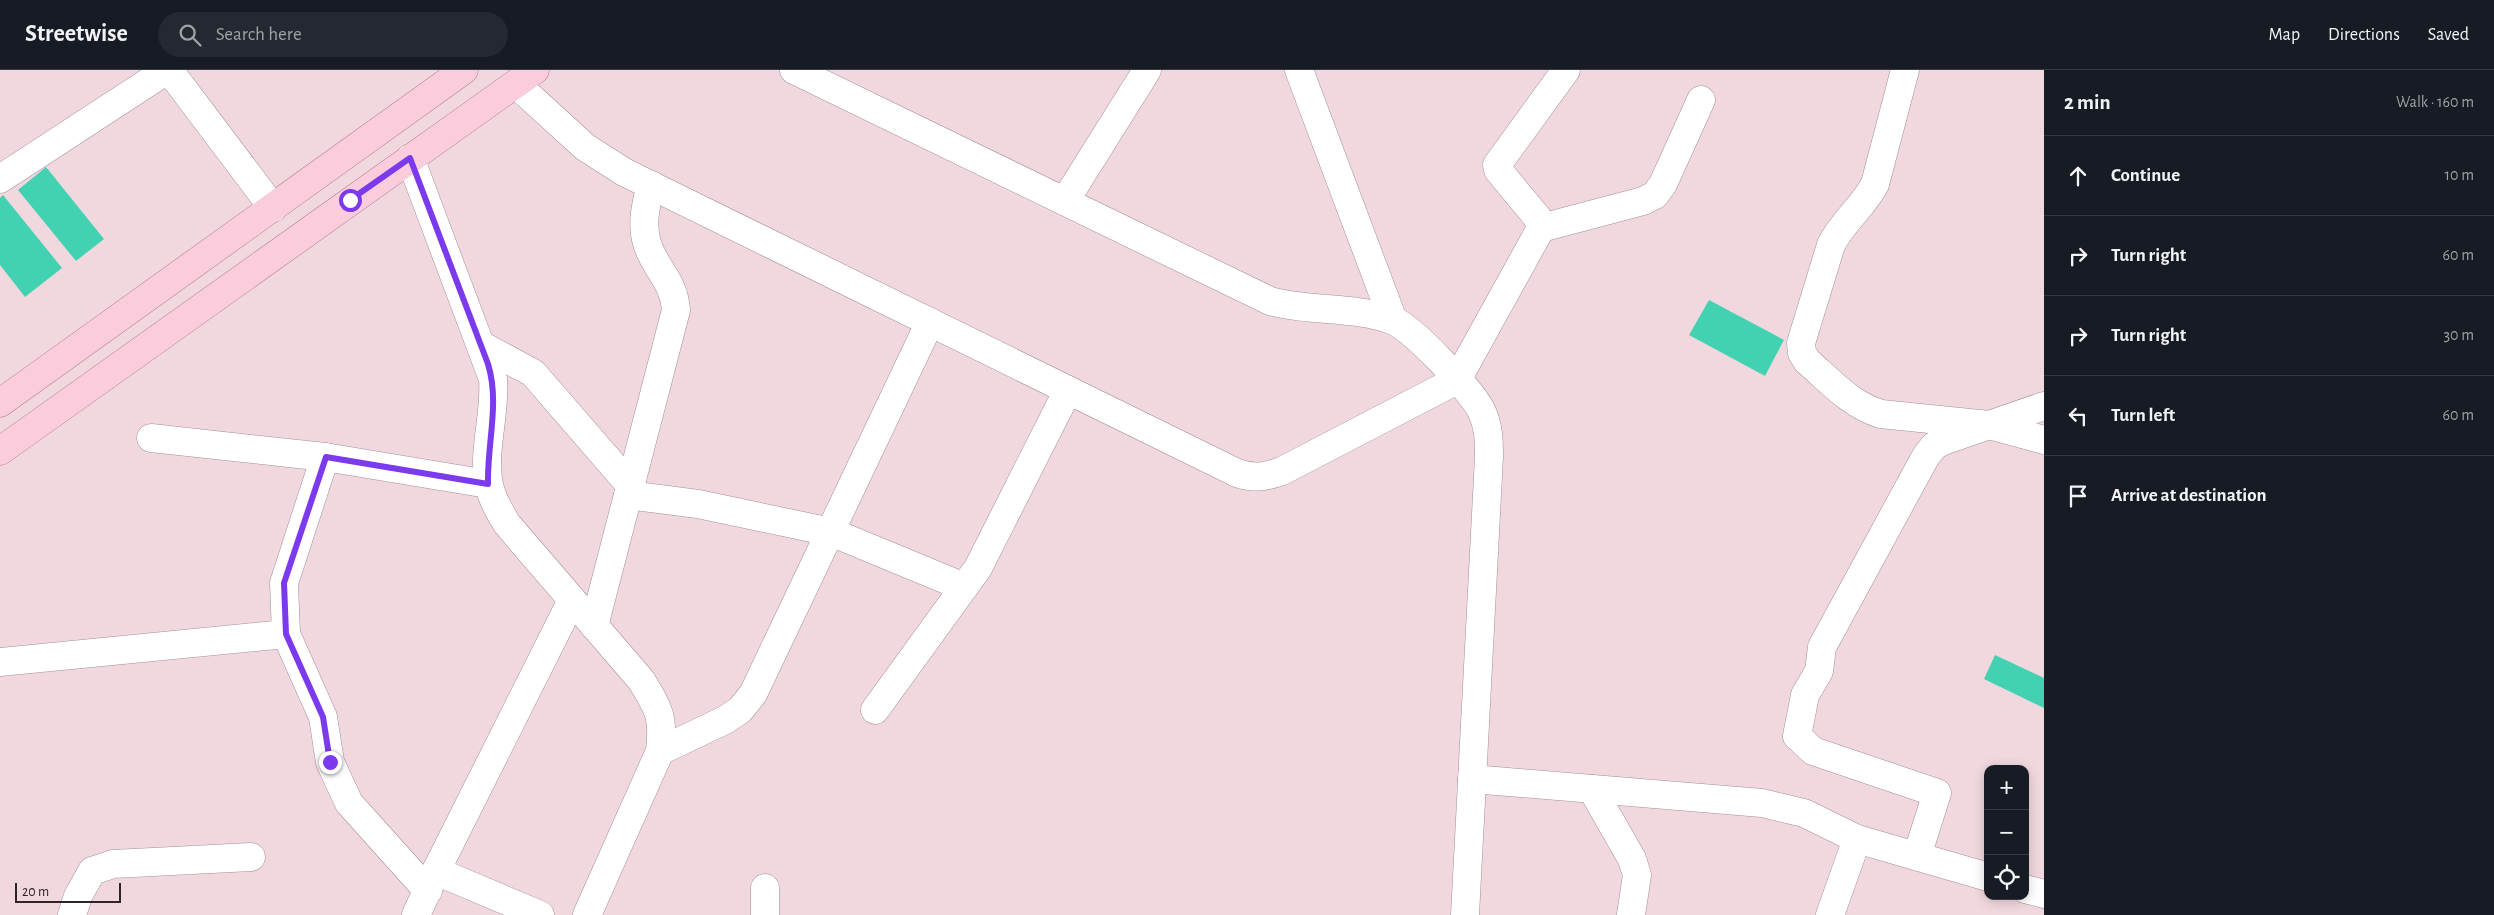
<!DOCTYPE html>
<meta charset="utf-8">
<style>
:root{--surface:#171b24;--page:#242831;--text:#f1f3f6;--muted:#9ea1a6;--line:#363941}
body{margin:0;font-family:"Alegreya Sans",sans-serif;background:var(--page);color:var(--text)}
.controls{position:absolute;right:15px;bottom:15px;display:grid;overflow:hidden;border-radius:10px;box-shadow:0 2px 12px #0003}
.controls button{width:45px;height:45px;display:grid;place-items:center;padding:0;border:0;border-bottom:1px solid var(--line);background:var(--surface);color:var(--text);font:25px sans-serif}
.scale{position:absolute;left:15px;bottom:12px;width:106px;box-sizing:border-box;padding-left:5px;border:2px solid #2e2528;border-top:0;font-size:14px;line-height:18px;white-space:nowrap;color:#2e2528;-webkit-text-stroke:4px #f1d8df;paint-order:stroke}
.stop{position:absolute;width:15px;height:15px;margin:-11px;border:4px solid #7c3aed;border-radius:50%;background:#fff}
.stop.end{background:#7c3aed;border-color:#fff;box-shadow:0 1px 5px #0008}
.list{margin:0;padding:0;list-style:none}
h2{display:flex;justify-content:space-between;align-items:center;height:65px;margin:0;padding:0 20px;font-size:21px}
h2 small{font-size:16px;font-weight:400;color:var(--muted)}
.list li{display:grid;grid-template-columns:32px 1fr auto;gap:15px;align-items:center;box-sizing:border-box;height:80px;padding:0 20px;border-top:1px solid var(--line)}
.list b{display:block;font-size:19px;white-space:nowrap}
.list em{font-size:16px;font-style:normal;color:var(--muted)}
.icon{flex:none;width:28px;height:28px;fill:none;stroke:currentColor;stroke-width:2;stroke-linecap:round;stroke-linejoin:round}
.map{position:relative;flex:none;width:2044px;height:845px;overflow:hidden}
header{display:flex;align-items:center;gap:30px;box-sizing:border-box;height:70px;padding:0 25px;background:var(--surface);border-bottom:1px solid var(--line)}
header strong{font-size:24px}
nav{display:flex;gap:28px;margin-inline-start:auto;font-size:18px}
.search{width:350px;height:45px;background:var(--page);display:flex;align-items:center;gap:12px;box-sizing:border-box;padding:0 18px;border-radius:28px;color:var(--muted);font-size:19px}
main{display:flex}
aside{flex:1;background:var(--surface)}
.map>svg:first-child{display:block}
.building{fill:#43d2b1}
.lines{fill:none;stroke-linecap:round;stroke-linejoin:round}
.minor-casing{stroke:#a58e95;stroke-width:29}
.primary-casing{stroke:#b17c8d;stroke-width:29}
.minor{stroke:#fff;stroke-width:28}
.primary{stroke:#fbcddc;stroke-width:28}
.route{stroke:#7c3aed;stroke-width:6}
</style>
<header>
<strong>Streetwise</strong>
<div class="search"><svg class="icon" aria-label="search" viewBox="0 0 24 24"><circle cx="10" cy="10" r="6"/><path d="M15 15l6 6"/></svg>Search here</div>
<nav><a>Map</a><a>Directions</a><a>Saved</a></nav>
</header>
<main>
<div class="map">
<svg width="2044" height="845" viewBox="0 0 2044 845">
<rect width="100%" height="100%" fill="#f1d8df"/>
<g class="building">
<polygon points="46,97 104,169 76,191 18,120"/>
<polygon points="3,125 62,198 25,227 0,195 0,128"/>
<polygon points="1709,230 1784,270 1765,306 1689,265"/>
<polygon points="1995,585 2044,608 2044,638 1984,609"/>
</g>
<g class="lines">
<g class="minor-casing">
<g id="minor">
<polyline points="169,0 273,138"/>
<path d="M794,0l476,231c39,11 84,5 122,19 20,7 81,72 90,92 7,15 7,30 7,45l-24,458"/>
<polyline points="1299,0 1393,250"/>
<path d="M1905,0l-30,114c-11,22 -33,38 -44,61l-30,98 1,10 5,8c23,20 44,44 74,53l108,11 55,15"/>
<path d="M516,14l69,63 39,25 613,301c17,6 28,4 45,-2l175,-91 84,-152 -4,-11 -39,-47 -1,-5 69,-95"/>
<path d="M410,88l83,221c3,35 -11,72 -4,106 3,14 10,26 18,39l134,156c18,29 23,37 19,71l-73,164"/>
<polyline points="0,109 167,0"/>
<polyline points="1065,131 1147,0"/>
<polyline points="1541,158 1643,131 1655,125 1663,114 1701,30"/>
<polyline points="481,275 533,303 630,415"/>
<polyline points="151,368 325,387 488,414"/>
<polyline points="325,387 284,513 286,564 323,647 330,692 349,733 428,821"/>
<polyline points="628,425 698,434 831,462 964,517"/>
<path d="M594,556l82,-316c-2,-30 -22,-42 -29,-67 -6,-20 -1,-39 4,-58"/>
<polyline points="0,592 286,564"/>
<polyline points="875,640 978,498 1068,320"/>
<polyline points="660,681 725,650 740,640 753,624 930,252"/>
<polyline points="1472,709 1762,733 1804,743 1857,769 1988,807"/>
<polyline points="1592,719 1632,789 1637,805 1631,845"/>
<polyline points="1917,786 1937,723 1813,681 1797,666 1805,625 1819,601 1822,577 1926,386 1934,376 1943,371 2044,336"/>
<polyline points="436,801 540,845"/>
<polyline points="2025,819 2044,824"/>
<polyline points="72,845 78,826 92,801 113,794 251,787"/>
<polyline points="416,845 436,801 572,530"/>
<polyline points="765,845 765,818"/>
<polyline points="1830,845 1857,769"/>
</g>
</g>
<g class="primary-casing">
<g id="primary">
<polyline points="0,333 464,0"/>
<polyline points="0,381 535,0"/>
</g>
</g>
<use href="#minor" class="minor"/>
<use href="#primary" class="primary"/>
</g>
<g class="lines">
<path class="route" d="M330,692l-7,-45 -37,-83 -2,-51 42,-126 162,27c-1,-41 12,-81 0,-120l-78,-206 -60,42"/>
</g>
</svg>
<div class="controls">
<button>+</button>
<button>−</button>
<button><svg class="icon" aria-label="locate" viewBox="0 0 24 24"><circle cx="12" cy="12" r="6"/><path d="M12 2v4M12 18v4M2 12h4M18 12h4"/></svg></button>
</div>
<div class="scale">20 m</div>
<div class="stop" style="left:350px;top:130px"></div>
<div class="stop end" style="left:330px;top:692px"></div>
</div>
<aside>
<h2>2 min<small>Walk · 160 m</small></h2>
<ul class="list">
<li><svg class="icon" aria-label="ahead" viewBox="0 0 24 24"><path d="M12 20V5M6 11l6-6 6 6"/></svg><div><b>Continue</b></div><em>10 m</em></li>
<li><svg class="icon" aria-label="right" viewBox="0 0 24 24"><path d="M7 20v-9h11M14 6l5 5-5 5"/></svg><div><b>Turn right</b></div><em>60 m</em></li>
<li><svg class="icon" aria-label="right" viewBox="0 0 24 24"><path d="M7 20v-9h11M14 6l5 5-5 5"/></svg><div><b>Turn right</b></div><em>30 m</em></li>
<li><svg class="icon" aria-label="left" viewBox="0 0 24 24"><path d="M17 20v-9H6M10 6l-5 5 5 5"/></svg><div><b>Turn left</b></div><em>60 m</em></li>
<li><svg class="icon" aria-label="arrive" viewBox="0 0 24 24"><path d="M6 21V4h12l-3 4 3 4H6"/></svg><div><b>Arrive at destination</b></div></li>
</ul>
</aside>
</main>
